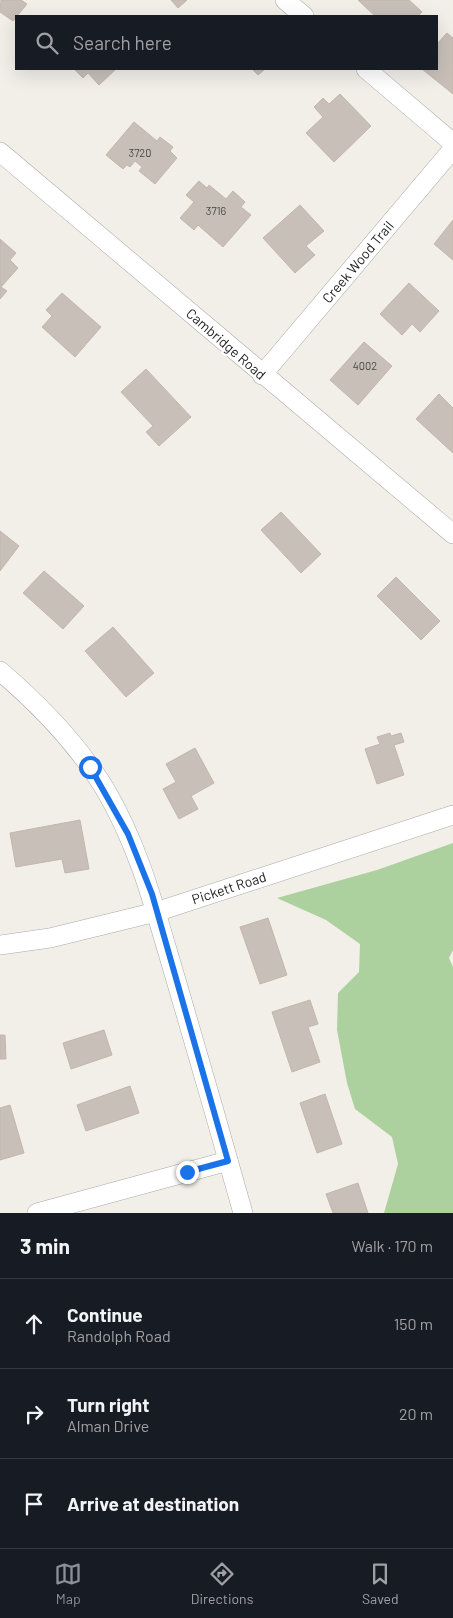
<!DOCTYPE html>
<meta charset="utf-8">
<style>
:root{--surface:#171b24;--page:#242831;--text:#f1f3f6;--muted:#9ea1a6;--line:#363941;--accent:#8c9099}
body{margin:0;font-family:Barlow,sans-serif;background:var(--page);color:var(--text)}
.stop{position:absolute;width:15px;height:15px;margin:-11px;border:4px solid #1a73e8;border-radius:50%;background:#fff}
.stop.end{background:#1a73e8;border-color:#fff;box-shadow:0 1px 5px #0008}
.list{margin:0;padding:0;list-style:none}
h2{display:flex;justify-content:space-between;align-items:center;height:65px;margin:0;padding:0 20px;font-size:21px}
h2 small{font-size:16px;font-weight:400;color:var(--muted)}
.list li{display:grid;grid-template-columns:32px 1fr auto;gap:15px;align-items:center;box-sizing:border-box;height:90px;padding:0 20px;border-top:1px solid var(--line)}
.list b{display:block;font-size:19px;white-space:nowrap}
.list p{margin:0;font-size:16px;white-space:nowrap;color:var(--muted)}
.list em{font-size:16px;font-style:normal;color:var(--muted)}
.icon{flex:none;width:28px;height:28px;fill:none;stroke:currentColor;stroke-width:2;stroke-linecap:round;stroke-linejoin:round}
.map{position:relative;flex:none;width:453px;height:1213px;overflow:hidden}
.search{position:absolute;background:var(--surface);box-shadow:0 5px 20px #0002;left:15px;right:15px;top:15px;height:55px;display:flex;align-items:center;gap:12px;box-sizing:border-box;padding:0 18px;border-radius:0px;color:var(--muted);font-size:19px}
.sheet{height:335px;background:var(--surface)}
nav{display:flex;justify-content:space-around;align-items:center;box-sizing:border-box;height:70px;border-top:1px solid var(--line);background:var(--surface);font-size:14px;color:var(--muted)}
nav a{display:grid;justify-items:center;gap:2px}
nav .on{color:var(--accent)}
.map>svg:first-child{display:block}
.forest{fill:#add19e}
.building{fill:#c7bfb8;stroke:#c4b6ab}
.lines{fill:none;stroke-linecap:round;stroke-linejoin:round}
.minor-casing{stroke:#a9a9a9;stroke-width:20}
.minor{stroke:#fff;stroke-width:19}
.route{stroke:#1a73e8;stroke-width:6}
.labels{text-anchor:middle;stroke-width:4.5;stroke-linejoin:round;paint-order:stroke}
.number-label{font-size:11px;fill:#4b4948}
.street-label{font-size:14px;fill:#222;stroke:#fff}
</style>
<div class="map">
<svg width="453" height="1213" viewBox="0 0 453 1213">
<rect width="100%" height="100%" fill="#f2efe9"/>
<polygon class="forest" points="453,843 453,950 449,958 453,967 453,1213 384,1213 398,1164 392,1137 355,1109 347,1083 337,1030 338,993 359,972 360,944 326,920 277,898 377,870"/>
<g class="building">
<polygon points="1,0 21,0 27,4 13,21 0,12"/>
<polygon points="171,0 187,0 178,8"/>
<polygon points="358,0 409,0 422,12 418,16 375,16"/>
<polygon points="447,33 453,38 453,94 422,69 437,69 437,44"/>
<polygon points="74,69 116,69 99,85 88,73 83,78"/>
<polygon points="252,69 265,69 258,75"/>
<polygon points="340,94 371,126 334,162 306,133 323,117 314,107 323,98 329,104"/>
<polygon points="134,122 157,141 160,137 173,147 170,151 177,158 155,184 139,171 142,167 135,161 130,167 127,165 123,169 106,155"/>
<polygon points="199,181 207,188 209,185 226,199 233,191 245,202 241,207 251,215 223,247 198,225 194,230 180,218 194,202 186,195"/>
<polygon points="300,205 324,231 306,246 315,255 295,273 263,238"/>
<polygon points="453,220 453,260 434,244"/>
<polygon points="0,239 16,253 10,260 18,268 1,287 7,291 0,299"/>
<polygon points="409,283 439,311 420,332 412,324 402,335 380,314"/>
<polygon points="62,293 101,327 75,357 42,327 52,316 46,310"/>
<polygon points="364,342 392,366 358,405 330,380"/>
<polygon points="146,369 191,417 159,446 146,432 153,426 121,392"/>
<polygon points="439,394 453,408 453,453 416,419"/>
<polygon points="281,512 321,554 301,573 261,530"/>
<polygon points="0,531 19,546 0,571"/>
<polygon points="44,571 84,606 63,629 23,593"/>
<polygon points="396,577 440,621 421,640 377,596"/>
<polygon points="113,627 154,673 126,697 85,651"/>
<polygon points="390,733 391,736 401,733 404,742 394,745 404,775 377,784 365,749 380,744 377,737"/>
<polygon points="195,748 214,783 191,796 198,809 179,819 163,789 176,782 166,764"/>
<polygon points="80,820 89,869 65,873 62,859 16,867 10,833"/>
<polygon points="268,918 287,975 260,984 240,927"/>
<polygon points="310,1000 318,1024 308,1027 320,1062 292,1072 272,1012"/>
<polygon points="104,1030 112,1055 71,1069 63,1043"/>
<polygon points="0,1035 5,1035 6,1059 0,1059"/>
<polygon points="130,1086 139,1113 86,1131 77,1105"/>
<polygon points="325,1094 342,1144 317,1153 300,1103"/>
<polygon points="10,1105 24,1153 0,1160 0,1108"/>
<polygon points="358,1183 368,1213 333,1213 326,1194"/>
</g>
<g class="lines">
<g class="minor-casing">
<g id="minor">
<polyline points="285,0 304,16"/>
<polyline points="366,69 453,143"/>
<polyline points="0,152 453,534"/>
<polyline points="262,375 453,149"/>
<path d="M0,671c41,35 77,72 105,118 36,61 51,125 71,191 23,78 45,155 67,233"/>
<polyline points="0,945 50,938 156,912 453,815"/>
<polyline points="37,1213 228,1161"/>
</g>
</g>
<use href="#minor" class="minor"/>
</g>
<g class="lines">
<polyline class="route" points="90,767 128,834 152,894 228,1161 187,1172"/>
</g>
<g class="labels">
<g class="number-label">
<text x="140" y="157">3720</text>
<text x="216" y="215">3716</text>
<text x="365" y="370">4002</text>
</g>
<g class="street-label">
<text transform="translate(358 262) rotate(-50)" y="5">Creek Wood Trail</text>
<text transform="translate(226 344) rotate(41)" y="5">Cambridge Road</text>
<text transform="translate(229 888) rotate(-18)" y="5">Pickett Road</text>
</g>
</g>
</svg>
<div class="stop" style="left:90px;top:767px"></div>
<div class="stop end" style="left:187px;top:1172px"></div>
<div class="search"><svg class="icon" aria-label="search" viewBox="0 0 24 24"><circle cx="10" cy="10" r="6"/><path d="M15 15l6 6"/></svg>Search here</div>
</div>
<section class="sheet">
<h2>3 min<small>Walk · 170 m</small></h2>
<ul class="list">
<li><svg class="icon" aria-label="ahead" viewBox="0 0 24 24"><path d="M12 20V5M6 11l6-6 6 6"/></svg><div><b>Continue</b><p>Randolph Road</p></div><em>150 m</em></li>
<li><svg class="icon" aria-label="right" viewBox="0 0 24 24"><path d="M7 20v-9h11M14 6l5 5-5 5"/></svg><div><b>Turn right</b><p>Alman Drive</p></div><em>20 m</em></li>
<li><svg class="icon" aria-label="arrive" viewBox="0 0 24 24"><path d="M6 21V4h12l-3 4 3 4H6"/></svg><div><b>Arrive at destination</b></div></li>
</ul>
</section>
<nav>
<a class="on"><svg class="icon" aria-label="map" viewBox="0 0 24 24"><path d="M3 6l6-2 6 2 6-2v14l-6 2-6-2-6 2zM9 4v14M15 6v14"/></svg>Map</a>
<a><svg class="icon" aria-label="directions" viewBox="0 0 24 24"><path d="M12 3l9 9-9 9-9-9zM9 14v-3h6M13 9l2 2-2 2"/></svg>Directions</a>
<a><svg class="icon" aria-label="saved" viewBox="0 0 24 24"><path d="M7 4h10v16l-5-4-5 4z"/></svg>Saved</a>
</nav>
